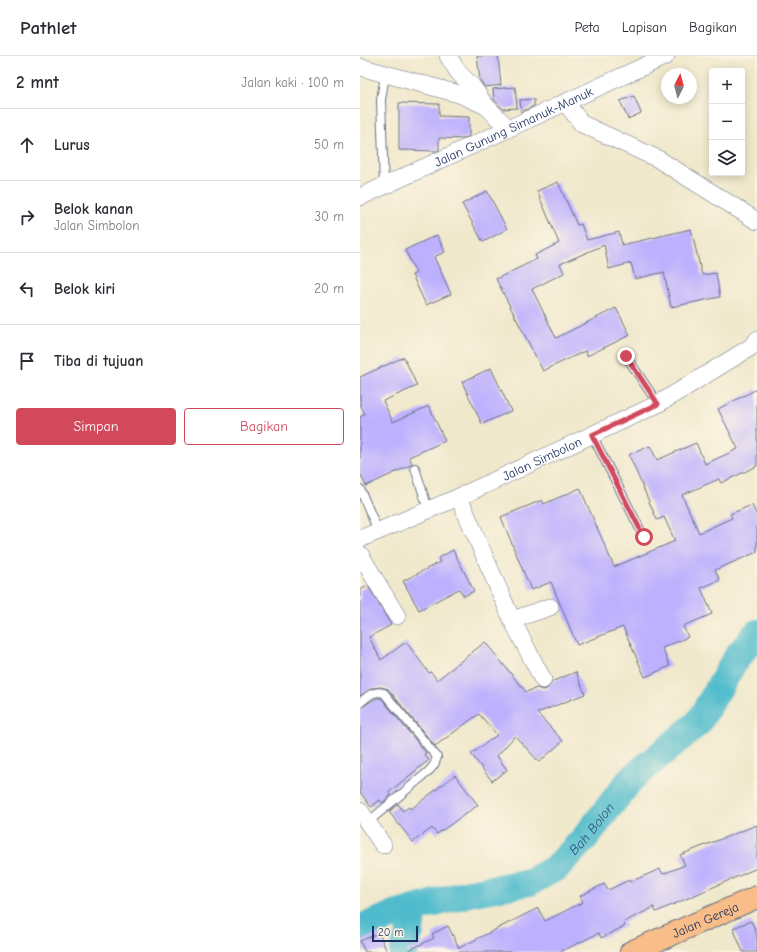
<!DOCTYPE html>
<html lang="id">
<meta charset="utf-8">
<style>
:root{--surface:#fff;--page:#f7f7f7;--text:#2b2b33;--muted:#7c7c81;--line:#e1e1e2;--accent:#d1495b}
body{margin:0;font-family:"Comic Neue",sans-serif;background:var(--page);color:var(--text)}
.controls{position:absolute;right:12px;top:12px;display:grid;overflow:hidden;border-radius:4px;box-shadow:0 2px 10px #0003}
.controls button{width:36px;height:36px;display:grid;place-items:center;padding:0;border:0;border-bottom:1px solid var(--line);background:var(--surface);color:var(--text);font:20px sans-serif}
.compass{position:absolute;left:301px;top:12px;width:36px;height:36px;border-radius:50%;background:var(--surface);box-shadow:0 2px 10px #0003;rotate:6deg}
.scale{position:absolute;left:12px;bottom:10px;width:46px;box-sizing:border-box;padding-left:4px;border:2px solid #1b2f5e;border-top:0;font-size:11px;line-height:14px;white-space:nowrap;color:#1b2f5e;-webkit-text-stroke:3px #fcf5e5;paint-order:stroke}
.stop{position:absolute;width:12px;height:12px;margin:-9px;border:3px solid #d1495b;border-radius:50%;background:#fff}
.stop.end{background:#d1495b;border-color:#fff;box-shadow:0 1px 4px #0008}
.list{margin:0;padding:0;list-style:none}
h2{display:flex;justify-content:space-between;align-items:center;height:52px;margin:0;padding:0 16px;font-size:17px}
h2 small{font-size:13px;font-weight:400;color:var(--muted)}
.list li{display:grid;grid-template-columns:26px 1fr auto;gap:12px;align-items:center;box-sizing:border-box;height:72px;padding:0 16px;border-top:1px solid var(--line)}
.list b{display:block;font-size:15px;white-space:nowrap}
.list p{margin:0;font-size:13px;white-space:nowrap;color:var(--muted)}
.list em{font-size:13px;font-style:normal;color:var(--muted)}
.actions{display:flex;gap:8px;padding:12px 16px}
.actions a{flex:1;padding:9px 0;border:1px solid var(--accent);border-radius:4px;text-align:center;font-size:14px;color:var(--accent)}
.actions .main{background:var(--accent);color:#fff}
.icon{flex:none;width:22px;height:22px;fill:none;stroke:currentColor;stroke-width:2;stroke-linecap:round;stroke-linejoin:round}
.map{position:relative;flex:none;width:397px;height:896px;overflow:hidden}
header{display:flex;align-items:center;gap:24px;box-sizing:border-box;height:56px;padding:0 20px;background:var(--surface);border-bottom:1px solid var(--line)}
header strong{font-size:19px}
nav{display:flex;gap:22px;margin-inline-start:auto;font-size:14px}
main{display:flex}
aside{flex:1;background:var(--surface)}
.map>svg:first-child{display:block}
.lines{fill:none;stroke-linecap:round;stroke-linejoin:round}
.river{stroke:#50bbcc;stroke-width:28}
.building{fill:#bdb0fe}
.lane-casing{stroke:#667084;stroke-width:10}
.street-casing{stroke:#667084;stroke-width:18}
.primary-casing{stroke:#667084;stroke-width:24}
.lane{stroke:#fff;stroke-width:8}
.street{stroke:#fff;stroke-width:17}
.primary{stroke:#f8bd89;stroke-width:22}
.route{stroke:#d1495b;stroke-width:5}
.labels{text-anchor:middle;stroke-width:4;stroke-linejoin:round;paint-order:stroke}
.street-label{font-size:13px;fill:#1b2f5e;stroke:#fcf5e5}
.water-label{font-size:14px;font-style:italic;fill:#2b597f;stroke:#fcf5e5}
</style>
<header>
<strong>Pathlet</strong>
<nav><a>Peta</a><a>Lapisan</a><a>Bagikan</a></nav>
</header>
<main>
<aside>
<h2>2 mnt<small>Jalan kaki · 100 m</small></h2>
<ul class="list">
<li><svg class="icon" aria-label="ahead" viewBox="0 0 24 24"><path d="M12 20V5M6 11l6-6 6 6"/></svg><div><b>Lurus</b></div><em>50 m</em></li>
<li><svg class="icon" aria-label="right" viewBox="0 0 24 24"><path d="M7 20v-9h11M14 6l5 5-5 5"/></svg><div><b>Belok kanan</b><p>Jalan Simbolon</p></div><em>30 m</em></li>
<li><svg class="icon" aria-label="left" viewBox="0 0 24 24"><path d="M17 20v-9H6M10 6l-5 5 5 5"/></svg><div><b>Belok kiri</b></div><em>20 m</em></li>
<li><svg class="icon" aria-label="arrive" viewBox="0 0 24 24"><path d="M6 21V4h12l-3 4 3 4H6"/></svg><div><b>Tiba di tujuan</b></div></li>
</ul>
<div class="actions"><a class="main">Simpan</a><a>Bagikan</a></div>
</aside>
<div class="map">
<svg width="397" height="896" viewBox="0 0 397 896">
<rect width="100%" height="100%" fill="#fcf5e5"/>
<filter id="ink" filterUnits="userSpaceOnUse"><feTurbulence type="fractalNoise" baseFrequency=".025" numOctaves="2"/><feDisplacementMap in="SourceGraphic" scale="8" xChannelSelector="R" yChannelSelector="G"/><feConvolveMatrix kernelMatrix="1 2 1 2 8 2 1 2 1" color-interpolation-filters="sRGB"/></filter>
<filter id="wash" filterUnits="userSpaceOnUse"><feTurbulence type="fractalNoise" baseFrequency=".012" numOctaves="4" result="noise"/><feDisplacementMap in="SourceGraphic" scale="16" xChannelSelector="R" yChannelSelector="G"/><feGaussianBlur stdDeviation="0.9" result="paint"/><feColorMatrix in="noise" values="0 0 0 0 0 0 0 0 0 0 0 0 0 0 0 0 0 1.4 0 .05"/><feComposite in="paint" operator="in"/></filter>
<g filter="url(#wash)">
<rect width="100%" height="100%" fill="#f0e8cb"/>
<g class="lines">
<g class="river">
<path id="s1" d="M0,872l31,-12 78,-23 61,-11 26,-14 28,-29 47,-60 67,-56 39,-66 20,-24"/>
<polyline points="43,896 50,875 53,853"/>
</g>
</g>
<g id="blocks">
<g class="building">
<polygon points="117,0 138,0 141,29 125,31 120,24"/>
<polygon points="155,31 157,52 143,53 134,44 133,33"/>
<polygon points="274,40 281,57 268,63 260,45"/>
<polygon points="174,43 174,50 161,56 160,44"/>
<polygon points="39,47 79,48 79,60 109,61 109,80 103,83 79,82 79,94 77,95 39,94"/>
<polygon points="198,126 217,169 221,168 227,184 259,176 262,189 331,173 342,219 356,217 360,241 311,251 304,216 275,223 271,207 249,213 244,189 200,208 204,217 172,233 196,282 256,252 270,279 227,300 225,295 183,315 136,223 177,203 175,199 199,187 177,135"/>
<polygon points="127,135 147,173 123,186 102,148"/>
<polygon points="77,179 85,196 74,201 91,238 66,249 52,219 56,217 45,194"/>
<polygon points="44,301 57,330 23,345 33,366 69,350 85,385 49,401 52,407 51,409 6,430 0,417 0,361 5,358 0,348 0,321"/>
<polygon points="131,312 151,355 122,368 102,326"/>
<polygon points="397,333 397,410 361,427 359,423 322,439 339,477 372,462 370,458 392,449 397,460 397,496 355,514 360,524 341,532 352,558 323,570 328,581 302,592 310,610 285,621 263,571 217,589 191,526 171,534 141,461 182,444 184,448 220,432 254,511 315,485 304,461 297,464 269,399 290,390 297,404 336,387 345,408 378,393 358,353"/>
<polygon points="93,494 114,535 104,540 99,533 59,554 43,525 80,506 78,502"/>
<polygon points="8,530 31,569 9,581 21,604 46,586 69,617 71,616 77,624 125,586 166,636 177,632 182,634 187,633 193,625 216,616 225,638 177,657 203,685 179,706 155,680 137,700 147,714 132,725 111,698 137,679 119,658 75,690 28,633 21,631 12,632 0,640 0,534"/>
<polygon points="17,642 21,642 66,697 64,698 69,704 29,736 31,739 22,747 20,744 11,751 0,736 0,652"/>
<polygon points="95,719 118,749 77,778 72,772 53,786 29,756 38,748 43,755 49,751 51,753"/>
<polygon points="397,769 397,812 296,856 294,851 264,866 265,870 241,882 239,877 200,896 45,896 74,882 72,878 88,870 99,892 178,852 185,865 223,846 220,840 244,828 248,834 269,824 270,826 300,813 303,818 325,809 320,799"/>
<polygon points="391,865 397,878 397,896 383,896 373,872"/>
<polygon points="19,877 27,896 5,896 0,885"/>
</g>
</g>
</g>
<g filter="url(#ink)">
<use href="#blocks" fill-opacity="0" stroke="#667084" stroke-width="1"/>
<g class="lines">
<g class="lane-casing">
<g id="lane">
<polyline points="24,130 21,44 25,19"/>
<polyline points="266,300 298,348"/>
<polyline points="232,379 284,481"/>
<polyline points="55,412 68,453"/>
<polyline points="0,433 18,475"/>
<path d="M0,647c8,-7 13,-13 24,-10l53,64 -3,8 -6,7 -60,50"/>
</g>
</g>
<g class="street-casing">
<g id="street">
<polyline points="88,0 98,16 112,30 126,50"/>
<polyline points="0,11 99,38 126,50 148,72"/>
<polyline points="206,47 222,68 298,103 397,165"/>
<path id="s2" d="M0,141l306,-141"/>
<polyline points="99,441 152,564 183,624"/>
<path id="s3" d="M0,483l99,-42 199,-93 93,-57 6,-7"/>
<polyline points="0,498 37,560"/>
<polyline points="152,564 190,551"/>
<polyline points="0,755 23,789"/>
</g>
</g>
<g class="primary-casing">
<g id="primary">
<path id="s4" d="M271,896l126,-55"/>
</g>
</g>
<use href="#lane" class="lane"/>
<use href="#street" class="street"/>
<use href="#primary" class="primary"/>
</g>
</g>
<g class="lines" filter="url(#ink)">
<polyline class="route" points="266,300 298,348 232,379 284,481"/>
</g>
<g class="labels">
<g class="street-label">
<text dy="5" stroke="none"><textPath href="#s2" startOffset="169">Jalan Gunung Simanuk-Manuk</textPath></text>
<text dy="5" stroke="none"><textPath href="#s3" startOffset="199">Jalan Simbolon</textPath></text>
<text dy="5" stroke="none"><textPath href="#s4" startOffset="81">Jalan Gereja</textPath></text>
</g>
<g class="water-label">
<text dy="5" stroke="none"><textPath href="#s1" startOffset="259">Bah Bolon</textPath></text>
</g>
</g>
</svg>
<div class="controls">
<button>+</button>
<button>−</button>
<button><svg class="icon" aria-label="layers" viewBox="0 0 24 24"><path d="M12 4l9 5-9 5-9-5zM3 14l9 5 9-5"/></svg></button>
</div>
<svg class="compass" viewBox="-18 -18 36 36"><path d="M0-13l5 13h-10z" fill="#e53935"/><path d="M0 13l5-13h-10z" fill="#7c7c81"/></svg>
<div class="scale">20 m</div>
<div class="stop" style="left:284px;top:481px"></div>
<div class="stop end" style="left:266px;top:300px"></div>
</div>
</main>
